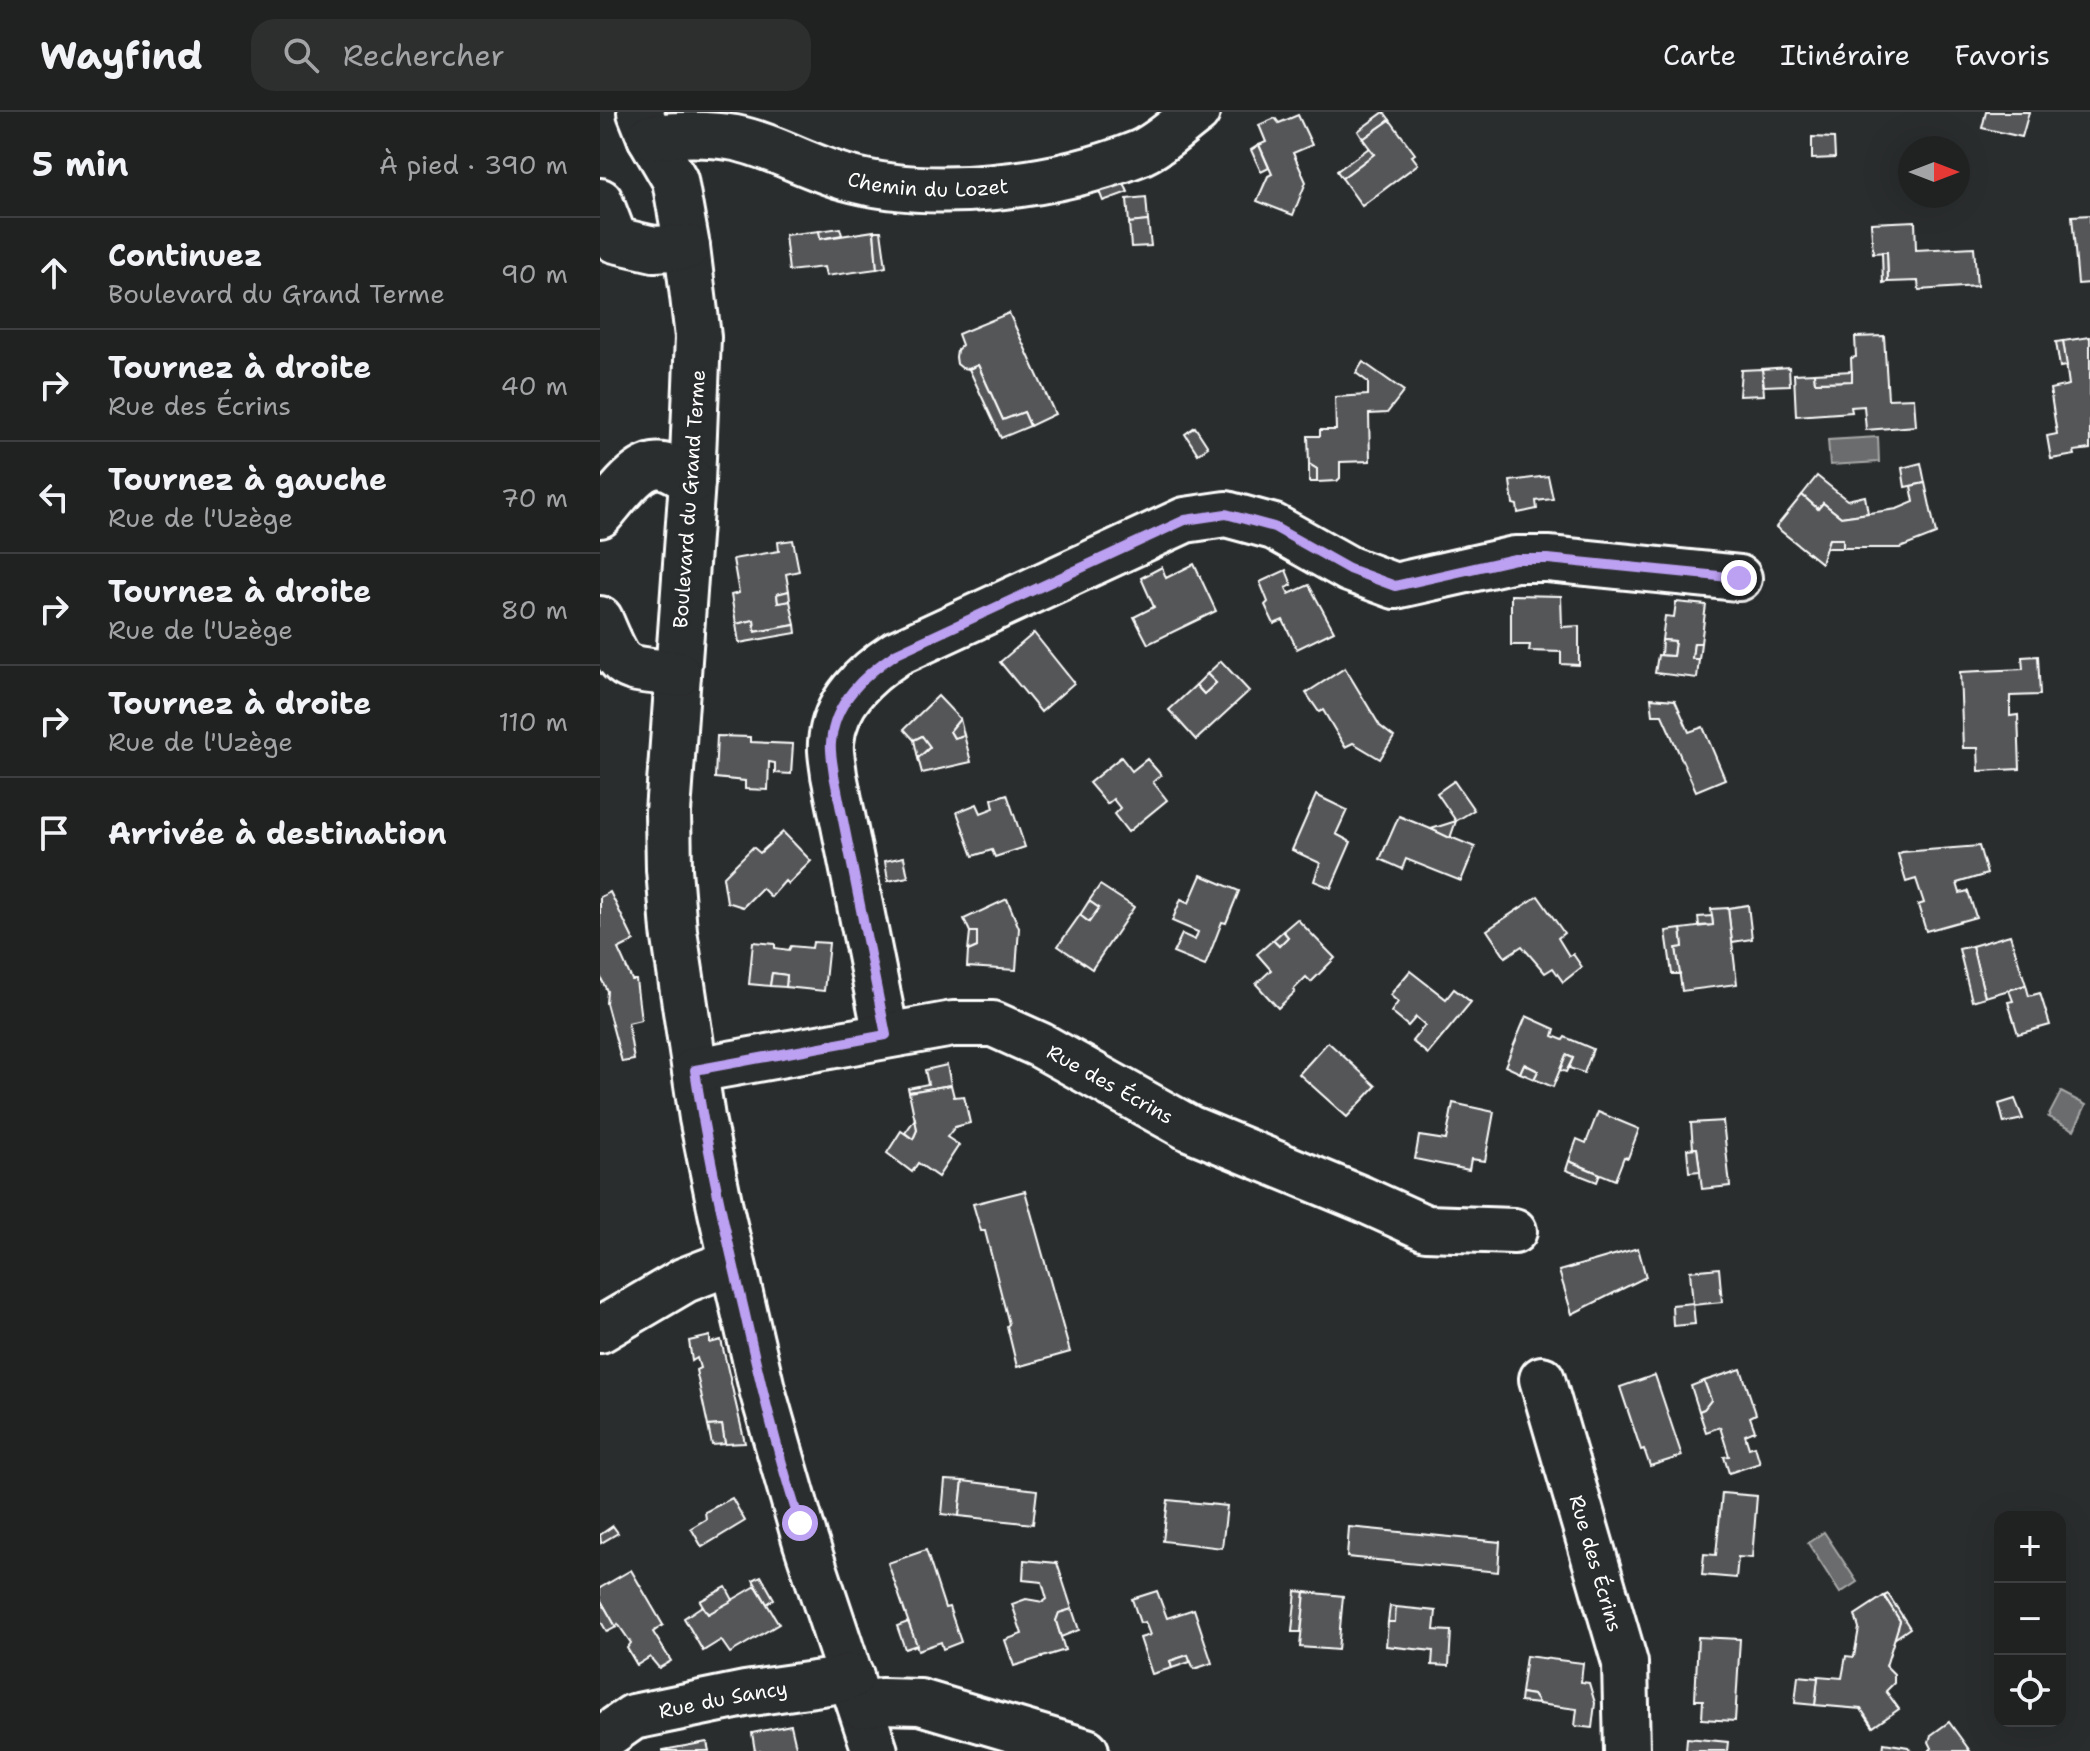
<!DOCTYPE html>
<html lang="fr">
<meta charset="utf-8">
<style>
:root{--surface:#202222;--page:#2d2f2f;--text:#f1f3f6;--muted:#a2a4a5;--line:#3d3f40}
body{margin:0;font-family:"Shantell Sans",sans-serif;background:var(--page);color:var(--text)}
.controls{position:absolute;right:24px;bottom:24px;display:grid;overflow:hidden;border-radius:16px;box-shadow:0 8px 32px #0002}
.controls button{width:72px;height:72px;display:grid;place-items:center;padding:0;border:0;border-bottom:2px solid var(--line);background:var(--surface);color:var(--text);font:40px sans-serif}
.compass{position:absolute;left:1298px;top:24px;width:72px;height:72px;border-radius:50%;background:var(--surface);box-shadow:0 8px 32px #0002;rotate:90deg}
.stop{position:absolute;width:24px;height:24px;margin:-18px;border:6px solid #bca0f2;border-radius:50%;background:#fff}
.stop.end{background:#bca0f2;border-color:#fff;box-shadow:0 2px 8px #0008}
.list{margin:0;padding:0;list-style:none}
h2{display:flex;justify-content:space-between;align-items:center;height:104px;margin:0;padding:0 32px;font-size:34px}
h2 small{font-size:26px;font-weight:400;color:var(--muted)}
.list li{display:grid;grid-template-columns:52px 1fr auto;gap:24px;align-items:center;box-sizing:border-box;height:112px;padding:0 32px;border-top:2px solid var(--line)}
.list b{display:block;font-size:30px;white-space:nowrap}
.list p{margin:0;font-size:26px;white-space:nowrap;color:var(--muted)}
.list em{font-size:26px;font-style:normal;color:var(--muted)}
.icon{flex:none;width:44px;height:44px;fill:none;stroke:currentColor;stroke-width:2;stroke-linecap:round;stroke-linejoin:round}
.map{position:relative;flex:none;width:1490px;height:1639px;overflow:hidden}
header{display:flex;align-items:center;gap:48px;box-sizing:border-box;height:112px;padding:0 40px;background:var(--surface);border-bottom:2px solid var(--line)}
header strong{font-size:38px}
nav{display:flex;gap:44px;margin-inline-start:auto;font-size:28px}
.search{width:560px;height:72px;background:var(--page);display:flex;align-items:center;gap:20px;box-sizing:border-box;padding:0 28px;border-radius:24px;color:var(--muted);font-size:30px}
main{display:flex}
aside{flex:1;background:var(--surface)}
.map>svg:first-child{display:block}
.water{fill:#6a6c6d;stroke:#a6a7a7;stroke-width:2}
.building{fill:#555758;stroke:#fff;stroke-width:2}
.lines{fill:none;stroke-linecap:round;stroke-linejoin:round}
.minor-casing{stroke:#fff;stroke-width:50}
.minor{stroke:#2a2d2e;stroke-width:44}
.route{stroke:#bca0f2;stroke-width:10}
.labels{text-anchor:middle;stroke-width:7;stroke-linejoin:round;paint-order:stroke}
.street-label{font-size:20px;fill:#fff;stroke:#2a2d2e}
</style>
<header>
<strong>Wayfind</strong>
<div class="search"><svg class="icon" aria-label="search" viewBox="0 0 24 24"><circle cx="10" cy="10" r="6"/><path d="M15 15l6 6"/></svg>Rechercher</div>
<nav><a>Carte</a><a>Itinéraire</a><a>Favoris</a></nav>
</header>
<main>
<aside>
<h2>5 min<small>À pied · 390 m</small></h2>
<ul class="list">
<li><svg class="icon" aria-label="ahead" viewBox="0 0 24 24"><path d="M12 20V5M6 11l6-6 6 6"/></svg><div><b>Continuez</b><p>Boulevard du Grand Terme</p></div><em>90 m</em></li>
<li><svg class="icon" aria-label="right" viewBox="0 0 24 24"><path d="M7 20v-9h11M14 6l5 5-5 5"/></svg><div><b>Tournez à droite</b><p>Rue des Écrins</p></div><em>40 m</em></li>
<li><svg class="icon" aria-label="left" viewBox="0 0 24 24"><path d="M17 20v-9H6M10 6l-5 5 5 5"/></svg><div><b>Tournez à gauche</b><p>Rue de l'Uzège</p></div><em>70 m</em></li>
<li><svg class="icon" aria-label="right" viewBox="0 0 24 24"><path d="M7 20v-9h11M14 6l5 5-5 5"/></svg><div><b>Tournez à droite</b><p>Rue de l'Uzège</p></div><em>80 m</em></li>
<li><svg class="icon" aria-label="right" viewBox="0 0 24 24"><path d="M7 20v-9h11M14 6l5 5-5 5"/></svg><div><b>Tournez à droite</b><p>Rue de l'Uzège</p></div><em>110 m</em></li>
<li><svg class="icon" aria-label="arrive" viewBox="0 0 24 24"><path d="M6 21V4h12l-3 4 3 4H6"/></svg><div><b>Arrivée à destination</b></div></li>
</ul>
</aside>
<div class="map">
<svg width="1490" height="1639" viewBox="0 0 1490 1639">
<rect width="100%" height="100%" fill="#2a2d2e"/>
<filter id="ink" filterUnits="userSpaceOnUse"><feTurbulence type="fractalNoise" baseFrequency=".0125" numOctaves="2"/><feDisplacementMap in="SourceGraphic" scale="16" xChannelSelector="R" yChannelSelector="G"/><feConvolveMatrix kernelMatrix="1 2 1 2 8 2 1 2 1" color-interpolation-filters="sRGB"/></filter>
<g filter="url(#ink)">
<g class="water">
<polygon points="1278,325 1279,350 1230,353 1228,328"/>
<polygon points="1461,980 1486,993 1474,1018 1448,1005"/>
<polygon points="1224,1420 1257,1470 1240,1481 1208,1431"/>
</g>
<g class="building">
<polygon points="784,0 790,8 763,27 758,19"/>
<polygon points="1386,0 1429,0 1422,25 1382,16"/>
<polygon points="698,3 712,33 693,41 706,70 693,103 657,89 668,64 672,62 659,33 666,30 659,13 675,6 679,11"/>
<polygon points="790,8 815,42 812,44 818,52 762,94 742,66 774,42 763,27"/>
<polygon points="1212,25 1234,26 1235,46 1212,47"/>
<polygon points="659,33 669,56 661,60 651,38"/>
<polygon points="769,36 774,42 742,66 737,59"/>
<polygon points="523,69 528,80 503,89 499,79"/>
<polygon points="546,85 548,109 529,111 527,87"/>
<polygon points="1490,103 1490,171 1478,172 1472,104"/>
<polygon points="548,109 551,134 531,135 529,111"/>
<polygon points="1315,109 1316,138 1374,135 1377,174 1319,178 1318,169 1288,170 1287,140 1273,141 1271,111"/>
<polygon points="240,116 242,123 220,127 219,119"/>
<polygon points="219,119 220,127 274,119 277,157 226,164 224,155 189,159 185,123"/>
<polygon points="274,119 281,119 286,155 277,157"/>
<polygon points="1282,140 1287,140 1288,170 1283,171"/>
<polygon points="409,201 455,302 430,314 424,300 403,308 378,253 369,257 362,256 357,252 356,245 357,238 362,233 358,222"/>
<polygon points="1284,224 1288,287 1314,286 1316,314 1266,318 1264,294 1251,295 1252,300 1196,304 1194,262 1214,261 1215,270 1252,269 1251,246 1256,245 1255,225"/>
<polygon points="1490,225 1490,337 1474,339 1475,343 1451,347 1447,324 1457,322 1450,277 1469,273 1463,229"/>
<polygon points="1463,229 1467,254 1460,255 1456,230"/>
<polygon points="763,250 804,279 787,301 769,302 770,349 740,350 740,366 737,369 717,370 717,357 709,352 708,324 720,324 720,318 736,318 735,285 768,283 768,270 756,261"/>
<polygon points="378,253 403,308 424,300 430,314 401,326 369,257"/>
<polygon points="1189,255 1190,273 1164,274 1162,257"/>
<polygon points="1162,257 1164,283 1139,284 1141,258"/>
<polygon points="1252,259 1252,269 1215,270 1214,261"/>
<polygon points="595,315 608,335 598,342 585,322"/>
<polygon points="1321,351 1325,371 1305,375 1302,356"/>
<polygon points="709,352 717,357 717,370 709,370"/>
<polygon points="948,364 953,387 936,389 937,397 918,401 917,393 913,392 910,369"/>
<polygon points="1217,364 1247,388 1265,384 1268,401 1241,405 1223,391 1218,397 1202,383"/>
<polygon points="1325,371 1336,422 1300,436 1243,436 1243,427 1229,427 1221,451 1176,415 1202,383 1218,397 1223,391 1241,405 1297,397 1314,390 1311,374"/>
<polygon points="1229,427 1243,427 1243,436 1226,436"/>
<polygon points="193,428 199,459 186,462 189,479 177,482 178,491 190,489 195,513 155,520 154,508 136,512 131,483 139,481 133,447 179,439 178,430"/>
<polygon points="594,452 616,499 548,532 534,505 554,495 541,466 562,455 566,466"/>
<polygon points="686,458 692,473 686,476 689,482 709,473 734,519 697,537 683,508 674,512 665,493 668,490 660,470"/>
<polygon points="189,479 190,489 178,491 177,482"/>
<polygon points="911,483 961,484 962,515 979,514 979,553 961,552 961,540 929,539 930,533 911,533"/>
<polygon points="1076,490 1106,493 1101,531 1094,531 1092,547 1099,547 1097,566 1055,561 1058,543 1073,544 1075,529 1062,528 1065,504 1074,505"/>
<polygon points="154,508 155,520 195,513 196,521 139,531 136,512"/>
<polygon points="434,521 474,571 441,600 400,550"/>
<polygon points="1062,528 1075,529 1073,544 1061,543"/>
<polygon points="1094,531 1101,531 1099,547 1092,547"/>
<polygon points="1438,544 1440,583 1410,584 1410,604 1418,603 1420,657 1379,659 1378,636 1363,636 1360,560 1423,557 1422,545"/>
<polygon points="621,549 649,579 596,628 569,598 596,573 604,582 616,571 607,562"/>
<polygon points="745,556 780,614 794,625 780,647 753,631 745,635 723,598 719,600 706,581"/>
<polygon points="607,562 616,571 604,582 596,573"/>
<polygon points="338,584 360,607 350,619 354,626 364,623 371,650 322,661 318,646 330,635 322,624 314,628 304,617"/>
<polygon points="1051,586 1075,588 1089,620 1103,615 1125,667 1096,679 1062,603 1053,603"/>
<polygon points="360,607 364,623 354,626 350,619"/>
<polygon points="117,624 150,625 150,630 193,632 191,662 175,661 175,651 169,650 168,678 145,677 145,669 115,666"/>
<polygon points="322,624 330,635 318,646 314,628"/>
<polygon points="521,645 532,659 547,647 561,663 553,670 567,688 528,720 514,702 520,696 513,687 507,692 489,671"/>
<polygon points="854,669 874,698 856,709 837,681"/>
<polygon points="407,682 425,735 395,745 392,738 373,744 357,700 377,692 381,701 394,696 392,687"/>
<polygon points="716,683 747,698 736,722 751,730 731,776 714,769 720,751 692,738"/>
<polygon points="799,704 875,735 861,769 806,747 802,757 780,747"/>
<polygon points="856,709 850,726 831,717"/>
<polygon points="183,720 211,749 188,772 185,769 171,785 162,776 143,795 127,790 123,765 153,735 160,741"/>
<polygon points="1379,734 1387,762 1357,771 1360,781 1368,779 1376,805 1326,819 1318,793 1324,791 1316,767 1306,770 1298,742 1302,740"/>
<polygon points="304,745 308,765 288,769 285,749"/>
<polygon points="601,763 639,779 626,811 622,810 605,854 573,841 582,822 595,828 598,820 572,809 581,787 589,791"/>
<polygon points="500,773 534,795 492,857 458,834 480,803 489,810 499,796 489,789"/>
<polygon points="10,780 34,829 18,837 32,868 36,868 41,908 28,911 34,948 22,950 6,891 7,879 0,864 0,785"/>
<polygon points="938,784 964,821 958,826 969,844 973,842 982,855 963,870 953,856 945,861 922,834 905,845 887,818"/>
<polygon points="407,787 419,816 416,858 367,855 368,839 377,835 377,820 370,820 364,807"/>
<polygon points="489,789 499,796 489,810 480,803"/>
<polygon points="1148,793 1152,827 1132,830 1128,796"/>
<polygon points="1128,796 1137,872 1082,879 1076,836 1083,835 1081,817 1113,813 1111,797"/>
<polygon points="1112,804 1113,813 1099,814 1098,805"/>
<polygon points="697,807 735,846 711,870 706,865 693,878 695,880 678,896 656,872 671,858 657,842 673,828 679,834 688,825 683,819"/>
<polygon points="1081,817 1083,835 1076,836 1080,862 1072,862 1066,819"/>
<polygon points="683,819 688,825 679,834 673,828"/>
<polygon points="370,820 377,820 377,835 368,839"/>
<polygon points="1410,823 1426,873 1385,885 1372,834"/>
<polygon points="153,830 175,832 175,836 189,838 191,834 212,836 213,830 229,831 224,879 186,875 187,863 172,861 170,874 149,872"/>
<polygon points="1372,834 1385,885 1372,889 1359,837"/>
<polygon points="810,859 846,887 854,877 871,890 828,942 812,929 825,913 816,905 808,914 791,900 798,890 790,883"/>
<polygon points="172,861 187,863 186,875 170,874"/>
<polygon points="1426,873 1429,884 1440,881 1450,913 1418,922 1408,890 1413,889 1409,878"/>
<polygon points="926,904 955,917 953,924 963,928 965,925 993,937 984,961 969,956 973,946 966,943 953,975 934,967 938,959 924,952 920,961 905,954"/>
<polygon points="728,930 776,974 747,1005 699,962"/>
<polygon points="966,943 973,946 966,960 960,958"/>
<polygon points="924,952 938,959 934,967 920,961"/>
<polygon points="347,953 351,973 309,980 308,976 328,972 325,958"/>
<polygon points="351,973 354,985 364,984 370,1011 355,1015 347,1025 359,1033 338,1065 318,1051 312,1060 287,1041 301,1019 313,1027 317,1018 309,980"/>
<polygon points="1415,987 1423,1007 1404,1011 1399,992"/>
<polygon points="853,991 894,1000 885,1049 871,1047 869,1058 815,1047 819,1024 846,1028"/>
<polygon points="998,1000 1039,1017 1028,1046 1024,1045 1015,1068 969,1049 977,1027 986,1031"/>
<polygon points="315,1007 317,1018 313,1027 305,1021"/>
<polygon points="1123,1009 1130,1074 1102,1077 1097,1036 1093,1036 1091,1011"/>
<polygon points="1097,1036 1100,1059 1089,1060 1087,1037"/>
<polygon points="969,1049 1000,1062 997,1070 966,1058"/>
<polygon points="425,1079 470,1240 417,1255 407,1214 409,1212 385,1119 381,1119 373,1092"/>
<polygon points="1038,1136 1046,1165 972,1202 959,1159"/>
<polygon points="1119,1156 1122,1190 1093,1193 1090,1159"/>
<polygon points="1093,1191 1095,1212 1073,1214 1072,1193"/>
<polygon points="110,1224 110,1231 121,1228 145,1331 125,1332 122,1313 108,1314 96,1258 100,1256 97,1246 92,1249 89,1229"/>
<polygon points="1141,1257 1156,1302 1150,1305 1155,1319 1145,1323 1149,1336 1155,1334 1160,1351 1129,1361 1124,1345 1129,1344 1120,1315 1106,1320 1099,1299 1104,1297 1111,1288 1104,1269"/>
<polygon points="1055,1263 1082,1344 1050,1354 1044,1337 1041,1338 1020,1275"/>
<polygon points="1104,1269 1111,1288 1104,1297 1099,1299 1091,1274"/>
<polygon points="122,1313 125,1332 112,1333 108,1314"/>
<polygon points="345,1368 363,1369 359,1404 342,1402"/>
<polygon points="363,1369 437,1378 433,1412 359,1404"/>
<polygon points="1122,1381 1157,1384 1152,1446 1138,1445 1136,1466 1102,1463 1104,1442 1116,1443"/>
<polygon points="132,1386 145,1409 102,1435 91,1416 106,1407 105,1400"/>
<polygon points="568,1388 627,1394 622,1436 563,1429"/>
<polygon points="13,1414 18,1421 1,1431 0,1423"/>
<polygon points="749,1415 900,1430 898,1460 747,1445"/>
<polygon points="326,1438 345,1496 349,1495 361,1530 343,1537 341,1530 318,1538 288,1451"/>
<polygon points="424,1448 457,1451 472,1497 459,1501 456,1509 465,1538 414,1554 405,1528 422,1522 412,1492 426,1487 443,1490 447,1487 442,1470 423,1468"/>
<polygon points="31,1458 63,1513 53,1520 71,1549 59,1556 50,1545 37,1553 27,1536 31,1531 18,1512 16,1515 0,1487 0,1476"/>
<polygon points="161,1464 174,1487 167,1492 153,1468"/>
<polygon points="156,1474 179,1512 130,1541 121,1528 103,1539 84,1506 102,1494 108,1502"/>
<polygon points="126,1475 133,1488 108,1502 100,1489"/>
<polygon points="557,1479 567,1506 594,1497 612,1551 594,1557 588,1543 570,1549 572,1556 552,1562 540,1526 550,1523 545,1510 540,1511 532,1487"/>
<polygon points="696,1479 705,1480 701,1520 692,1520"/>
<polygon points="705,1480 743,1484 738,1538 700,1535"/>
<polygon points="1288,1482 1310,1516 1294,1527 1300,1509 1284,1484"/>
<polygon points="1284,1484 1300,1509 1286,1554 1294,1562 1294,1571 1286,1579 1299,1597 1273,1615 1261,1597 1215,1593 1218,1564 1242,1566 1246,1544 1254,1545 1259,1516 1255,1503"/>
<polygon points="0,1487 16,1515 7,1520 0,1508"/>
<polygon points="790,1494 796,1495 795,1510 788,1510"/>
<polygon points="796,1495 836,1499 834,1518 851,1519 849,1554 832,1553 833,1539 786,1534 788,1510 795,1510"/>
<polygon points="472,1497 479,1518 461,1525 456,1509 459,1501"/>
<polygon points="308,1510 317,1533 305,1537 297,1514"/>
<polygon points="1098,1525 1140,1527 1135,1609 1102,1607 1103,1588 1095,1588"/>
<polygon points="588,1543 590,1550 572,1556 570,1549"/>
<polygon points="926,1544 983,1551 981,1570 989,1571 995,1591 992,1616 975,1614 977,1597 939,1592 933,1583 921,1581"/>
<polygon points="1198,1564 1218,1566 1215,1593 1195,1591"/>
<polygon points="921,1581 933,1583 939,1592 920,1590"/>
<polygon points="1349,1610 1370,1639 1329,1639 1332,1636 1329,1630 1331,1623"/>
<polygon points="191,1613 197,1639 155,1639 152,1621"/>
<polygon points="1087,1626 1128,1630 1127,1639 1086,1639"/>
<polygon points="107,1630 109,1639 63,1639 63,1638"/>
<polygon points="1284,1631 1308,1635 1311,1639 1283,1639"/>
</g>
<g class="lines">
<g class="minor-casing">
<g id="minor">
<polyline points="40,0 50,25 75,68 87,135 98,225 92,369 68,700 69,757 74,819 102,1006 121,1100 163,1281 206,1431 275,1639"/>
<path id="s1" d="M50,25c29,-3 57,-4 85,1 36,7 73,29 109,39 88,25 210,10 293,-23 21,-8 42,-29 60,-42"/>
<polyline points="0,89 15,128 54,137 87,135"/>
<path d="M0,403c15,-16 39,-54 63,-49 10,2 20,9 29,15"/>
<path d="M0,507c23,55 19,48 78,55"/>
<path d="M286,923l-52,-260c-1,-10 -4,-22 -3,-32 3,-41 34,-69 66,-90l288,-133 41,-6 48,13 75,42 46,17 120,-27h33l191,19"/>
<path id="s2" d="M95,958l258,-46h40l47,21 149,83 173,71 64,29 88,3"/>
<polyline points="0,1218 85,1168 132,1150"/>
<path id="s3" d="M942,1267l83,284 2,88"/>
<polyline points="261,1594 281,1589 320,1590 486,1639"/>
<path id="s4" d="M0,1628l33,-23 112,-23 90,-13 16,-5"/>
</g>
</g>
<use href="#minor" class="minor"/>
</g>
</g>
<g class="lines" filter="url(#ink)">
<path class="route" d="M200,1411c-23,-70 -40,-141 -56,-213 -19,-79 -37,-159 -49,-240l191,-35 -52,-260c-1,-10 -4,-22 -3,-32 3,-41 34,-69 66,-90l288,-133 41,-6 48,13 75,42 46,17 120,-27h33l191,19"/>
</g>
<g class="labels">
<g class="street-label">
<text dy="7" stroke="none"><textPath href="#s1" startOffset="286">Chemin du Lozet</textPath></text>
<text transform="translate(89 387) rotate(-86)" y="7">Boulevard du Grand Terme</text>
<text dy="7" stroke="none"><textPath href="#s2" startOffset="434">Rue des Écrins</textPath></text>
<text dy="7" stroke="none"><textPath href="#s3" startOffset="192">Rue des Écrins</textPath></text>
<text dy="7" stroke="none"><textPath href="#s4" startOffset="132">Rue du Sancy</textPath></text>
</g>
</g>
</svg>
<div class="controls">
<button>+</button>
<button>−</button>
<button><svg class="icon" aria-label="locate" viewBox="0 0 24 24"><circle cx="12" cy="12" r="6"/><path d="M12 2v4M12 18v4M2 12h4M18 12h4"/></svg></button>
</div>
<svg class="compass" viewBox="-18 -18 36 36"><path d="M0-13l5 13h-10z" fill="#e53935"/><path d="M0 13l5-13h-10z" fill="#a2a4a5"/></svg>
<div class="stop" style="left:200px;top:1411px"></div>
<div class="stop end" style="left:1139px;top:466px"></div>
</div>
</main>
